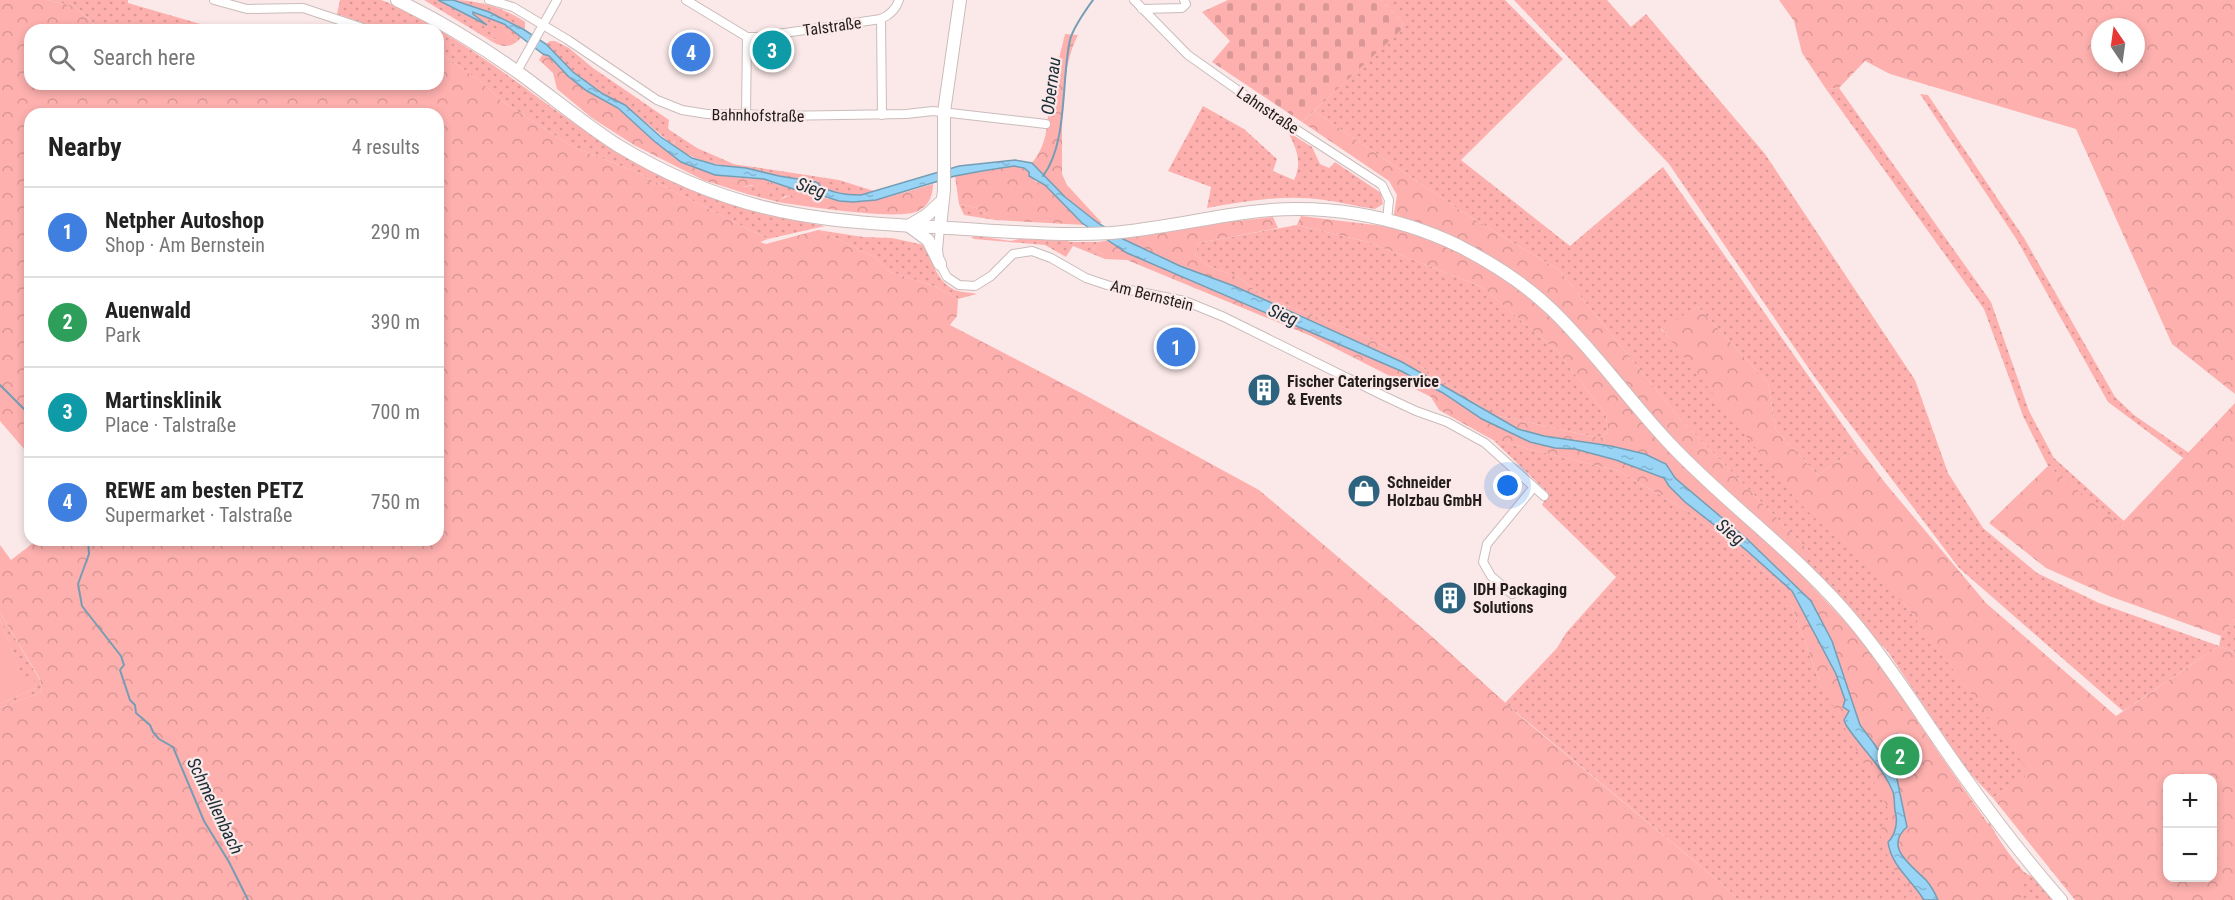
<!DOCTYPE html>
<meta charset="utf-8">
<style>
:root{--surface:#fff;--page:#f2f2f2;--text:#222;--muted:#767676;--line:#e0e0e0;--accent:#0b8043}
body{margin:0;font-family:"Roboto Condensed",sans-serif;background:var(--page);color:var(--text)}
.controls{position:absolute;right:18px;bottom:18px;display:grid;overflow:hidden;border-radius:12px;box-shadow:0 3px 9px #0003}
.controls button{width:54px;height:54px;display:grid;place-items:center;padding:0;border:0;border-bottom:2px solid var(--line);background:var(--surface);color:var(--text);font:30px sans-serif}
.compass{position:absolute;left:2091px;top:18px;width:54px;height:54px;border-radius:50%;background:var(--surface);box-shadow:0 3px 9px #0003;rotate:347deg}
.you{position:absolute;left:1508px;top:486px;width:21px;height:21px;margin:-15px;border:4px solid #fff;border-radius:50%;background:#1a73e8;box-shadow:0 0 0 9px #1a73e833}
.badge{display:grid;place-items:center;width:39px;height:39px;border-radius:50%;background:var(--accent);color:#fff;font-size:20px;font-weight:700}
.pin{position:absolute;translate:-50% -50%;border:3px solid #fff;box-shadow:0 2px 6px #0006}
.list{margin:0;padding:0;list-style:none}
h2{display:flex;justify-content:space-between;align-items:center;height:78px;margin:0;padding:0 24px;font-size:26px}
h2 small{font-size:20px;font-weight:400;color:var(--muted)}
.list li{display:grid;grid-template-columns:39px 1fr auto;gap:18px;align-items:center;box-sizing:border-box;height:90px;padding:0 24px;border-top:2px solid var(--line)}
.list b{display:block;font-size:22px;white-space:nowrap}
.list p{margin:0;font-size:20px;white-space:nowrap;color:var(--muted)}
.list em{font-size:20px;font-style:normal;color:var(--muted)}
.icon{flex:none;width:33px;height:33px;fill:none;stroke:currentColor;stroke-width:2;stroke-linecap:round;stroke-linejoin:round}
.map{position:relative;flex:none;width:2235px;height:900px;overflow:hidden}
.search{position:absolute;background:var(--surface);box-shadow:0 3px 9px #0003;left:24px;top:24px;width:420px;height:66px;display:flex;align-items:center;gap:15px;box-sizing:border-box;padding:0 21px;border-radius:18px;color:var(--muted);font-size:22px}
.panel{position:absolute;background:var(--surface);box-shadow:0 3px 9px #0003;left:24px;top:108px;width:420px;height:438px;border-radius:18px}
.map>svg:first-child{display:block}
.grass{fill:url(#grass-dots)}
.forest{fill:url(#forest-crowns);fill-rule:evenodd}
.cemetery{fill:url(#cemetery-stones)}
.garden{fill:#fdb0ae}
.water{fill:url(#water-ripples);stroke:#759db4;stroke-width:1.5}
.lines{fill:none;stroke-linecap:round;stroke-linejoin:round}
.stream{stroke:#759db4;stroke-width:2}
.street-casing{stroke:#cbbcbb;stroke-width:10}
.secondary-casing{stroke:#cbbcbb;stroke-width:14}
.street{stroke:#fff;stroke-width:8}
.secondary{stroke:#fff;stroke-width:12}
.labels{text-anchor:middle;stroke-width:4.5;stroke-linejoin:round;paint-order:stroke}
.street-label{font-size:16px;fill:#231e1d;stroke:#fae9e8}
.poi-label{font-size:16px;font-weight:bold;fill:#231e1d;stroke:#fae9e8;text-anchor:start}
.water-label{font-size:18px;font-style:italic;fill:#192d37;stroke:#fae9e8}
</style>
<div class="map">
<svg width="2235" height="900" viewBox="0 0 2235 900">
<defs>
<pattern id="grass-dots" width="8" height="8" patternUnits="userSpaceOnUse" patternTransform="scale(1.5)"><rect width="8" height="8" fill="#fdb0ae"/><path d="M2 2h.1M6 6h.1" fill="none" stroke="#d99795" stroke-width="1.8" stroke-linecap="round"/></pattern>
<pattern id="forest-crowns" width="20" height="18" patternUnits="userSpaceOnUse" patternTransform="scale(1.5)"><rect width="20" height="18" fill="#fdb0ae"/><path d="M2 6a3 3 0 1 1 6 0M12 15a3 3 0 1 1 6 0" fill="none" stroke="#d99795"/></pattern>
<pattern id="cemetery-stones" width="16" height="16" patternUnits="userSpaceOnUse" patternTransform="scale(1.5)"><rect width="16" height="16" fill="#fdb0ae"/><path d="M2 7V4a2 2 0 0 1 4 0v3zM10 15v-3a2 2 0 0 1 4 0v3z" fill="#d99795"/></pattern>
<pattern id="water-ripples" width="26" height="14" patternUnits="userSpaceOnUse" patternTransform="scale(1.5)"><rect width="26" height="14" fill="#98d4f5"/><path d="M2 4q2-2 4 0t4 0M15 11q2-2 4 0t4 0" fill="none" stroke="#83b6d2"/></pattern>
</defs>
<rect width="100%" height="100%" fill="#fae9e8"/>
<g class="grass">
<polygon points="46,0 128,0 128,3 221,30 101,30 74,6"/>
<path d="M340,0c13,0 29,0 41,0 18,6 36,18 53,27 72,41 134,99 207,138 58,32 119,50 184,61l-57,13 -134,-68 -61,-24 -71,-46 -22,-20 -42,-30v-21h-55l-46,-16z"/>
<polygon points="424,0 438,0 487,24 473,14 473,12 475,12 504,24 521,37 518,41 504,31 492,33 497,40 483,36"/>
<path d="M453,0c25,0 52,8 72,22v7l-36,-17z"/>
<polygon points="1381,0 1505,0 1563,59 1461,160 1570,246 1663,167 1858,447 1818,475 1776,430 1768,383 1698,307 1661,329 1903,602 2031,773 1993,798 1966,769 1888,652 1803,560 1810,552 1680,419 1559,270 1464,213 1314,111 1401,29 1403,22"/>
<polygon points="1514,0 1607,0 1631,27 1646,14 1765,154 1915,380 1948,473 1983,528 2037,573 2099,603 2219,646 2221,636 2235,619 2235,652 2219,646 2123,711 1959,568 1816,379 1669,164"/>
<polygon points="550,41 555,41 569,48 593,68 669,120 668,129 697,148 736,165 711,161 674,141 673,145 625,105 603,94 573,72 547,47 546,44"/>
<polygon points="1839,88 1991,302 2029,411 2054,458 2124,521 2120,526 2048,466 2023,416 1984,309 1826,89"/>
<polygon points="1920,94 1928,95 2024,238 2115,397 2134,415 2189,453 2183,458 2108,402 2017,240"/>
<path d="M1203,106l41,23 33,30 -4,12 21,9c9,-18 2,-32 -6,-48l24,15 8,17 9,4 6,-6 46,31 2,11 -8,5c-17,-2 -33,-7 -51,-9 -38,-6 -79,1 -117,8l4,-21 -43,-16z"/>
<polygon points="767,169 839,180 874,191 861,195 850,195 824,189 816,182 779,176 765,172"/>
<polygon points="769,181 774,183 808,194 785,196 778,202 747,194 742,187 771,183"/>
<polygon points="959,204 976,208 995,220 964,215"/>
<polygon points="1297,225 1368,242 1482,287 1558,352 1606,415 1608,432 1600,438 1494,415 1417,364 1365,336 1264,297 1238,277 1208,266 1195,255 1198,243"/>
<path d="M818,230l45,7 29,1 32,7c8,16 14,40 34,46 6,2 13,1 19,3l-19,5 -24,-13 -46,-15 -13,-14z"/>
<polygon points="976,236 1011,241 1019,239 1068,240 1069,242 1098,242 1093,249 1105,255 1105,259 1073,246 1066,257 1045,245 974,239 971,237"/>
<polygon points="1493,440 1619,471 1696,516 1785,588 1819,680 1922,733 1931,740 1943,766 1985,829 1989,822 2004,848 2024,872 2038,880 2055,900 1738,900 1729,890 1505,703 1557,648 1566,633 1616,577 1542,505 1548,493"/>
<polygon points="0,613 40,680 42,692 0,708 0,704 36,688 24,682 0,619"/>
</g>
<g class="forest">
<polygon points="0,0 46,0 74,6 101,30 30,30 30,84 405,84 422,90 423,84 438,84 438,51 480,81 502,101 573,147 634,171 768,239 760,242 766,244 818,230 875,257 888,271 934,286 958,299 957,316 950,325 1083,394 1259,490 1428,633 1521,717 1729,890 1738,900 0,900 0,708 42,692 40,679 0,613 0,545 11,560 37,540 438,540 438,114 30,114 30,456 0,421"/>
<path d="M1779,0h456v394l-63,-50 -96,-215 -186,-55 -25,-13 -26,27 -13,1 -24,-36 -8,-32zM2100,27h36v36h-36z"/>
<path d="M494,29l10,2 14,10c-13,10 -22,3 -35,-5l13,4 -4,-7z"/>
<path d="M1065,34l13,1c-20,38 -15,97 -16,139l5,11 35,38h-4l-32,-25 -34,-35c17,-21 14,-38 18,-63 3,-22 10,-44 15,-66z"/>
<path d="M543,54c13,4 30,25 42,35 11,9 24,13 35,21 10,7 18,17 27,25 41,34 64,43 117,44l7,4 -4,8 -15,-6 -9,2 4,7 -44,-14 -69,-35 -42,-27 -35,-29 -4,-16 -14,-13z"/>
<path d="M1314,111l150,102 95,57 121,149 131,134 -16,15 72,77 67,101 92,132 -6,22h-101c-5,-9 -13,-14 -20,-22 -10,-14 -14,-31 -20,-46l12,-18 -72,-134 -34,-92 -89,-72 -77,-45 -126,-31 -54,-30 -8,-13 -120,-61 -184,-76 -22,-1v-4l-12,-6 5,-7 130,-20 45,-5 5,11 -80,15 -3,12 13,11 30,11 26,20 101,39 52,28 77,51 106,23 8,-6 -2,-17 -48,-63 -76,-65 -114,-45 -71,-17 4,-9 91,11 5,-32 -8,-14 -87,-59z"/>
<path d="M675,141l36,20 56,8 -2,3c-33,-7 -64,-5 -92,-27z"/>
<polygon points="1014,166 1025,168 1035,181 1045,185 1086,225 995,220 976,208 959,204 955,176"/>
<path d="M933,184c0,11 -4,22 -15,27 -19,10 -115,-5 -140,-9 19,-16 42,-3 63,-1 31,4 63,-9 92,-17z"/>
<path d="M1698,307l70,76 8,47 42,45 40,-28 28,37 100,119 130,113 103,-70 16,6v248h-160l-82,-102 37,-25 -127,-171 -105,-100 -137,-174zM2168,778h44v100h-44z"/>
<polygon points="2235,403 2235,619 2221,636 2109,596 2046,568 1989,523 2048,466 2120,525"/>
</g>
<polygon class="cemetery" points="1228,0 1381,0 1403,22 1401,30 1302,122 1212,62 1230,41 1202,12"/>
<polygon class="garden" points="0,619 24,681 33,678 36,688 0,704"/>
<path class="water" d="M438,0h15l36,12 34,17 23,15 27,28 30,22 22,11 36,32 31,21 24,7 30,3 33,8 37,6c11,11 29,13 45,13l98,-29 56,-6 17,3 33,34 33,26 25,16 57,27 54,20 168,76 116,67 26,7 67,10 34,8 21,10 9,14 72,61 64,62 21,40 28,84 15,20 22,34 10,48c-24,20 5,39 19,53 5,6 9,13 12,20h-14c-12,-20 -33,-34 -36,-58 8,-7 10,-22 7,-31 -1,-6 0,-13 -2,-19 -10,-25 -32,-44 -47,-67l-2,-5 5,-9 -6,-4 2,-7 -9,-26 -44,-83 -47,-42 -60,-47 -16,-16 -5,-8 -48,-18 -41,-11 -20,-1 -25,-6 -48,-23 -39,-26 -42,-22 -274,-118 -45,-30 -37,-38 -16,-9v-4l-5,-4 -10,-2 -32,5 -27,5 -79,24 -23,2 -14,-1 -19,-6 -12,-1 -44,-15 -49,-4 -34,-13 -27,-21 -36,-33 -31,-17 -18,-14 -20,-21 -6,-2 -39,-30 -31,-12v2l14,11z"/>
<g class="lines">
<g class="stream">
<path d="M1043,176c25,-33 18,-95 27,-136 3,-12 15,-29 23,-40"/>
<polyline points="0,385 30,415"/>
<polyline points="88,540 89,554 78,584 82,606 121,656 124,665 120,670 130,700 135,705 136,713 150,725 153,732 159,739 173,747 204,821 229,862 248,900"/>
</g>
<g class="street-casing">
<g id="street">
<polyline points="214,0 247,9 303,8 369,30"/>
<polyline points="489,0 513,7 568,40 657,100 682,110 707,114 746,114 775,116 906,114 933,111 1046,124"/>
<path d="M686,0l61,37h10l124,-18c9,-4 15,-10 18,-19"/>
<polyline points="1134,0 1188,55 1263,108 1382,185 1389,200 1387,220"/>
<polyline points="1142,9 1182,8 1186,4 1184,0"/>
<polyline points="881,19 882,115"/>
<polyline points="517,71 557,0"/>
<polyline points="746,114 747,37"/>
<polyline points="940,227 938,250 940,264 947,277 959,285 975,286 991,276 1013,254 1032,251 1051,258 1086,278 1110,286 1185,301 1224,317 1384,396 1416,411 1447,422 1485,443 1544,496"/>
<polyline points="1512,594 1491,576 1483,562 1487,544 1534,487"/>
</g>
</g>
<g class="secondary-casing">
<g id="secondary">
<path d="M397,0c43,21 83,45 122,73 33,24 64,50 98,72 56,34 115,58 179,69 50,9 102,11 152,14 54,3 109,8 163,5 47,-4 93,-15 140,-21 71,-9 144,3 208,34 33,17 65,37 92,63 44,42 79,93 121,137 58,61 129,111 183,177 39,47 70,99 106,149 31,44 64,87 100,128"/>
<polyline points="910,225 927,215 942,201"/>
<polyline points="909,226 928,240 940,264"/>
<polyline points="940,227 944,190 944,112 960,0"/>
</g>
</g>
<use href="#street" class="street"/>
<use href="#secondary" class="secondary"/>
</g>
<defs>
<g id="building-disc" transform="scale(1.725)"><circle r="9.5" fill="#2d637e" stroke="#fae9e8"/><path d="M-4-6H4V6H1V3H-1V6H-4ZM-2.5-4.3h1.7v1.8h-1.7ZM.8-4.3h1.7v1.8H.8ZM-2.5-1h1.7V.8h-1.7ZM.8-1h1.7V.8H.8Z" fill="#fff"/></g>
<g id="shop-disc" transform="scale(1.725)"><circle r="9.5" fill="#2d637e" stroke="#fae9e8"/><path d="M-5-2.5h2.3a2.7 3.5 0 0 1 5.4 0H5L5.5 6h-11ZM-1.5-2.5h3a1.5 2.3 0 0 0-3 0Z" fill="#fff"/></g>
</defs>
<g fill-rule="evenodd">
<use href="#building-disc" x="1264" y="390"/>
<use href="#shop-disc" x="1364" y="491"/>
<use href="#building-disc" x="1450" y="598"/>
</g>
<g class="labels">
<g class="street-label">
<text transform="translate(832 26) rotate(-8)" y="6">Talstraße</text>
<text transform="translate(1268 110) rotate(34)" y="6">Lahnstraße</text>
<text transform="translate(758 115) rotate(1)" y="6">Bahnhofstraße</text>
<text transform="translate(1152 295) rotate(14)" y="6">Am Bernstein</text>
</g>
<g class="poi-label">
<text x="1287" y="387">Fischer Cateringservice<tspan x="1287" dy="18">&amp; Events</tspan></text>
<text x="1387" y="488">Schneider<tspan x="1387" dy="18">Holzbau GmbH</tspan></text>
<text x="1473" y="595">IDH Packaging<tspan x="1473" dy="18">Solutions</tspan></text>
</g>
<g class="water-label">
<text transform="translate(1051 86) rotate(-83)" y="6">Obernau</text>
<text transform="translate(811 188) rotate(19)" y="6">Sieg</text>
<text transform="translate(1283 315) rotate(23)" y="6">Sieg</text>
<text transform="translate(1730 532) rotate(39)" y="6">Sieg</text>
<text transform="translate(215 806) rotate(64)" y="6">Schmellenbach</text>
</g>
</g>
</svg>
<div class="controls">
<button>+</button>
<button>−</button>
</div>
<svg class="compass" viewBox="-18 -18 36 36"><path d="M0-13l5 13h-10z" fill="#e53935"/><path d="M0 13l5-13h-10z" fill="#767676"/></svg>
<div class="you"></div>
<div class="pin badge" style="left:1176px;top:347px;background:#3f7fe0">1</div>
<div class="pin badge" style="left:1900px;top:756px;background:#2e9e5b">2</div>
<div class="pin badge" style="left:772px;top:50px;background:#0f9aa8">3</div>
<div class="pin badge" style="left:691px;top:52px;background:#3f7fe0">4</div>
<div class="search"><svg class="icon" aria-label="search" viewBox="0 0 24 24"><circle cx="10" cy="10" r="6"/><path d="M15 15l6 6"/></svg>Search here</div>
<section class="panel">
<h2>Nearby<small>4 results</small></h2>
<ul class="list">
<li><span class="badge" style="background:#3f7fe0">1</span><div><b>Netpher Autoshop</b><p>Shop · Am Bernstein</p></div><em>290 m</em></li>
<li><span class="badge" style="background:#2e9e5b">2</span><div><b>Auenwald</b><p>Park</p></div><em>390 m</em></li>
<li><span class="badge" style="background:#0f9aa8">3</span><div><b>Martinsklinik</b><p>Place · Talstraße</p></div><em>700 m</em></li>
<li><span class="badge" style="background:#3f7fe0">4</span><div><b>REWE am besten PETZ</b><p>Supermarket · Talstraße</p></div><em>750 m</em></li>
</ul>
</section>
</div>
